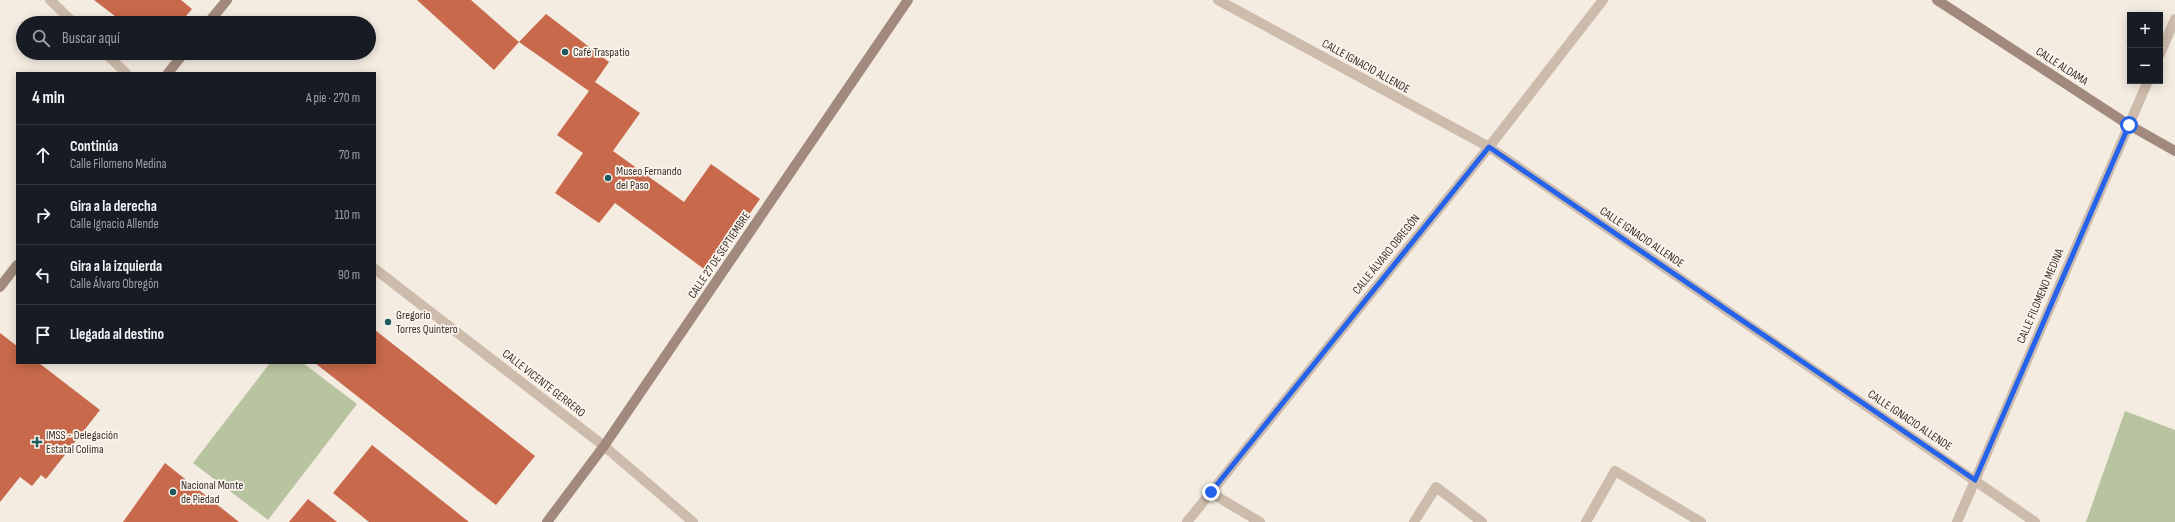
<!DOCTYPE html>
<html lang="es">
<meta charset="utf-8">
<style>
:root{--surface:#171b24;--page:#20242c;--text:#f1f3f6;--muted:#9ea1a6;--line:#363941}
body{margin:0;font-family:"Sofia Sans Condensed",sans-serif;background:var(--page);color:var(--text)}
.controls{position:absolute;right:12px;top:12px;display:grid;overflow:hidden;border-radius:0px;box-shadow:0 2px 10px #0003}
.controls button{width:36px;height:36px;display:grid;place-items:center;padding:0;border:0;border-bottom:1px solid var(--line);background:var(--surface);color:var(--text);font:20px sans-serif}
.stop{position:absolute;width:12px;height:12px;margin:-9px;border:3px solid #2563eb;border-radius:50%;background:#fff}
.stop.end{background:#2563eb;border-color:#fff;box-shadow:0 1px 4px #0008}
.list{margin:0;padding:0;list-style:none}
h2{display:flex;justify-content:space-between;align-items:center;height:52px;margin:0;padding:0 16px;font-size:17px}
h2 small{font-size:13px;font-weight:400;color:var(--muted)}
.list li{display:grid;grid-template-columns:26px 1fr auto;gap:12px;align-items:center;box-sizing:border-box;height:60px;padding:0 16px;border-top:1px solid var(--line)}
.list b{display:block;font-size:15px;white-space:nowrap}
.list p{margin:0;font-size:13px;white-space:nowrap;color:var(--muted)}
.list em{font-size:13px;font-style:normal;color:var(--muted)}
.icon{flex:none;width:22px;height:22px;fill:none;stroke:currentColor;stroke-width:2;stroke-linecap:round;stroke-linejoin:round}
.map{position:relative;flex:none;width:2175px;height:522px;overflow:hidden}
.search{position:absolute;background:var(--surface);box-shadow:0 2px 10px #0003;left:16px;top:16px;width:360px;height:44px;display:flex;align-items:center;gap:10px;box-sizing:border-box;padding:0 14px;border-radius:22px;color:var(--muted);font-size:15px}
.panel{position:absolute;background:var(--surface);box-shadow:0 2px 10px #0003;left:16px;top:72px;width:360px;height:292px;border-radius:0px}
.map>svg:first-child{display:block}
.green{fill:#b8c4a0}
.building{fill:#c8694b}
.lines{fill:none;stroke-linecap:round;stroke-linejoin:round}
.lane{stroke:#cdbbac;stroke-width:10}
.street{stroke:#cdbbac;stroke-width:10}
.secondary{stroke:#a18a7d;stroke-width:10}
.route{stroke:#2563eb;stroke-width:5}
.poi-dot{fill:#1f5a5e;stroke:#fbf5ee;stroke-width:1.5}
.labels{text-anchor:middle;stroke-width:3.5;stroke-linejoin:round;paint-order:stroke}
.poi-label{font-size:12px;fill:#3b302b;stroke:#fbf5ee;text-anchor:start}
.street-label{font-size:12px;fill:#3b302b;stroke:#fbf5ee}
</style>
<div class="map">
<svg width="2175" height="522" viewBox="0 0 2175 522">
<rect width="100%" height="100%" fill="#f4ebe1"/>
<g class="green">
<polygon points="270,363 303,363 357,404 268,520 193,463"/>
<polygon points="2125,411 2175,430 2175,522 2086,522"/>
</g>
<g class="building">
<polygon points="94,0 181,0 192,9 180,23 124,23"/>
<polygon points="417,0 471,0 519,42 494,70"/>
<polygon points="546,14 609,62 595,82 640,113 613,151 684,202 711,164 760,199 708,272 615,203 599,223 555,193 583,153 557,135 589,91 519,42"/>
<polygon points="375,330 535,456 496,505 315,363 375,363"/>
<polygon points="0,333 17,346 17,363 39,363 100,410 46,479 41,475 32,486 20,477 0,502"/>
<polygon points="372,445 469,522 369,522 333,493"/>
<polygon points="165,463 239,522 123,522"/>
<polygon points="308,499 337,522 289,522"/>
</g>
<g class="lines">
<g class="lane">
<polyline points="1211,493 1260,522"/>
<polyline points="1414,522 1436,487 1482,522"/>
<polyline points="1586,522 1615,471 1701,522"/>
</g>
<g class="street">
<polyline points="50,0 74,23"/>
<polyline points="1218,0 1489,147 2035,522"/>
<polyline points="105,53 126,73"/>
<polyline points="2160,54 2175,19"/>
<polyline points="375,269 604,446 693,522"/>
<polyline points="1187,522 1489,147 1603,0"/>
<polyline points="1957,522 2148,81"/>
</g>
<g class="secondary">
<polyline points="1937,0 2129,125 2175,151"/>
<polyline points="208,23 227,0"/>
<polyline points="168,73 184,53"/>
<polyline points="0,287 17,265"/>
<polyline points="547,522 604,446 908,0"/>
</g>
</g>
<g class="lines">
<polyline class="route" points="1211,492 1489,147 1975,480 2129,125"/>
</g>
<g class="poi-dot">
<circle cx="565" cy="52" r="4"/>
<circle cx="608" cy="178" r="4"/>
<circle cx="388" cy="322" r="4"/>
<path d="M35 436h4v4h4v4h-4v4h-4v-4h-4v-4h4z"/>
<circle cx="173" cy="492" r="4"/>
</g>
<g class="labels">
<g class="poi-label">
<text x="573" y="56">Café Traspatio</text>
<text x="616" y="175">Museo Fernando<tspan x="616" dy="14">del Paso</tspan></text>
<text x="396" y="319">Gregorio<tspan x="396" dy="14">Torres Quintero</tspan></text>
<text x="46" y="439">IMSS - Delegación<tspan x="46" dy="14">Estatal Colima</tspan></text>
<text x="181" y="489">Nacional Monte<tspan x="181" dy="14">de Piedad</tspan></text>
</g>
<g class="street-label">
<text transform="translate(1366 66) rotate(29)" y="4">CALLE IGNACIO ALLENDE</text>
<text transform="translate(2062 66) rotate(33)" y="4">CALLE ALDAMA</text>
<text transform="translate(1642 237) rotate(34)" y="4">CALLE IGNACIO ALLENDE</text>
<text transform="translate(1386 254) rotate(-51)" y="4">CALLE ÁLVARO OBREGÓN</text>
<text transform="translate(719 255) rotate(-56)" y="4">CALLE 27 DE SEPTIEMBRE</text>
<text transform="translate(2040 296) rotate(-67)" y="4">CALLE FILOMENO MEDINA</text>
<text transform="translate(544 383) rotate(38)" y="4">CALLE VICENTE GERRERO</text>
<text transform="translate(1910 420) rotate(34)" y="4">CALLE IGNACIO ALLENDE</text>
</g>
</g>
</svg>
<div class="controls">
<button>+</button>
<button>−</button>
</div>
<div class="stop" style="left:2129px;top:125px"></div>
<div class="stop end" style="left:1211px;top:492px"></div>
<div class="search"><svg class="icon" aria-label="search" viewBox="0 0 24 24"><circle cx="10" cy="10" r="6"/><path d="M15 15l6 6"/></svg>Buscar aquí</div>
<section class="panel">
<h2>4 min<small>A pie · 270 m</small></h2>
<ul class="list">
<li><svg class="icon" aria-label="ahead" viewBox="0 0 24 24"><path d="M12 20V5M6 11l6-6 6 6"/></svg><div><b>Continúa</b><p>Calle Filomeno Medina</p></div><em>70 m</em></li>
<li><svg class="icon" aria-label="right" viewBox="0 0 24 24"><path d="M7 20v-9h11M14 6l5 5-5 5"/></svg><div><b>Gira a la derecha</b><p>Calle Ignacio Allende</p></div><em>110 m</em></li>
<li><svg class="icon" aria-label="left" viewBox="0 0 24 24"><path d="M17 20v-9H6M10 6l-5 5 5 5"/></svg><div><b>Gira a la izquierda</b><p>Calle Álvaro Obregón</p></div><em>90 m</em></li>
<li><svg class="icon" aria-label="arrive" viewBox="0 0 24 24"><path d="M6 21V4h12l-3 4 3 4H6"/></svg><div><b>Llegada al destino</b></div></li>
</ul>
</section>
</div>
